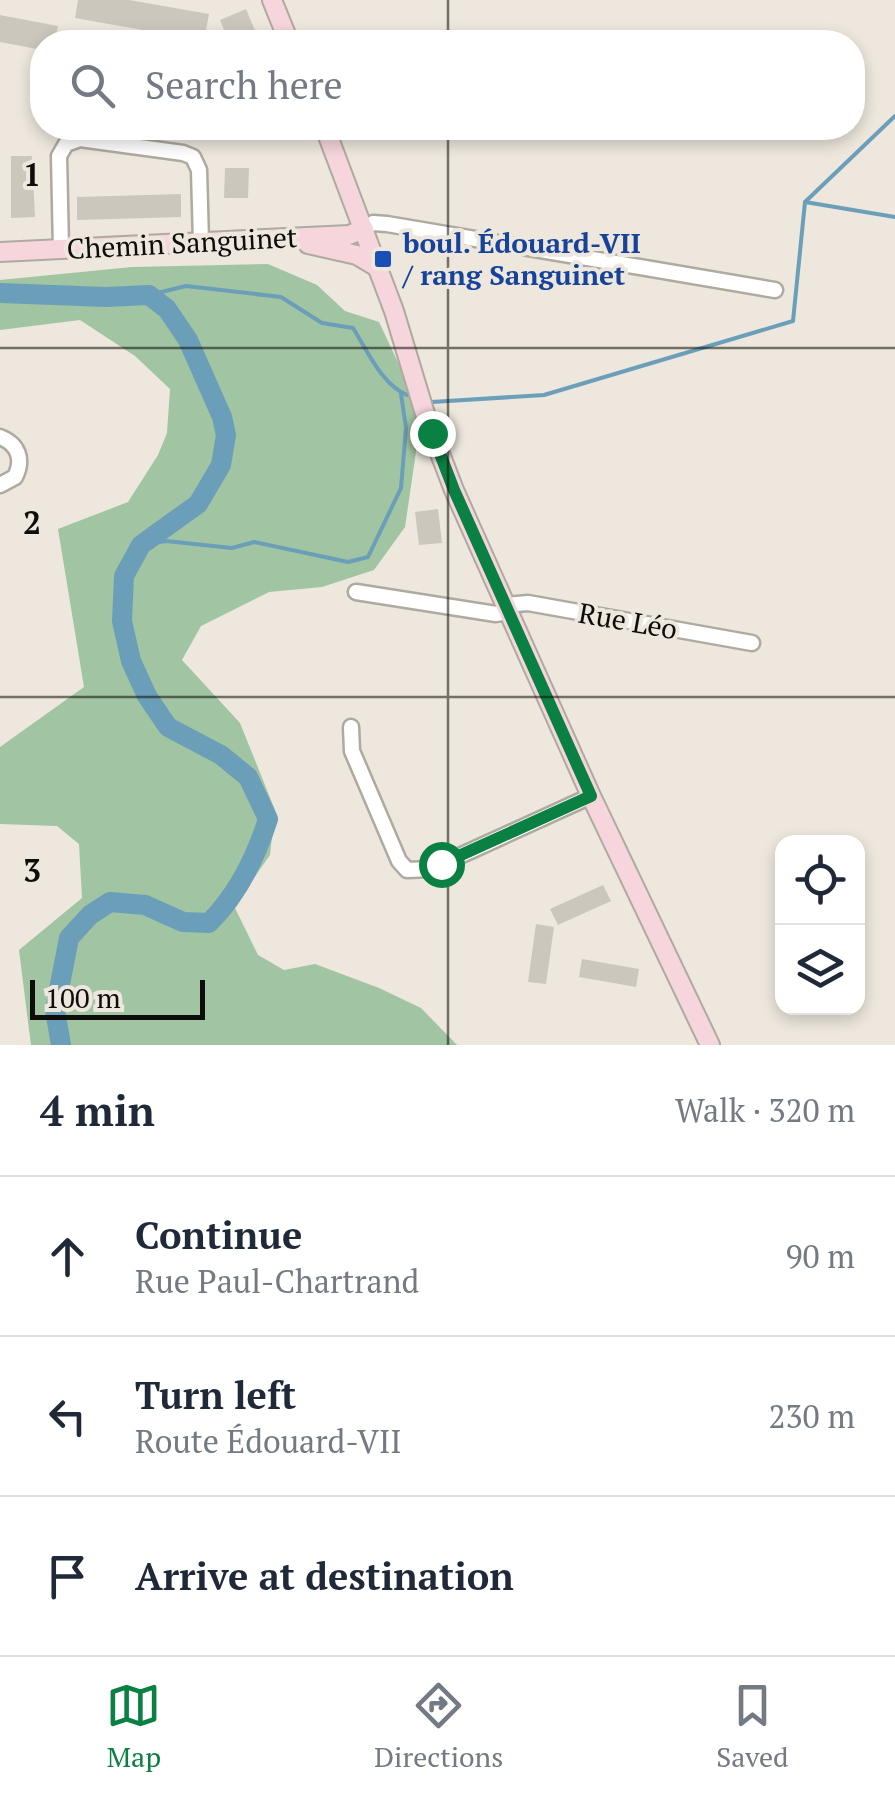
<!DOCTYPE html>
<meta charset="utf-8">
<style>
:root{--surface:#fff;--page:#f2f2f3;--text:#1f2937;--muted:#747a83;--line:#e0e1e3;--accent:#0b8043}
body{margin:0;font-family:"PT Serif",serif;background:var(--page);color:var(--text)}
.controls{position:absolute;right:30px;bottom:30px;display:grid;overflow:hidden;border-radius:20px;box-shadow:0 5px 15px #0003}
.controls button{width:90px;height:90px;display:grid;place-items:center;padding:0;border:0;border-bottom:2px solid var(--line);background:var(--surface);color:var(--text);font:50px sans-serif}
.scale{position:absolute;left:30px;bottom:25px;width:175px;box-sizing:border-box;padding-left:10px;border:5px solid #0f0d0a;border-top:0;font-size:28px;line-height:35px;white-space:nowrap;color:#0f0d0a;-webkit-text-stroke:8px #ede7dd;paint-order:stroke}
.stop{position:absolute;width:30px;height:30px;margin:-22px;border:8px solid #0b8043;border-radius:50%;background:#fff}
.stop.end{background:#0b8043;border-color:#fff;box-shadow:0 2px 10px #0008}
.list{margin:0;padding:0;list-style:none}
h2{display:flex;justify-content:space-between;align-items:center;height:130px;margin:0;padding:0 40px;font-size:42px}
h2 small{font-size:32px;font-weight:400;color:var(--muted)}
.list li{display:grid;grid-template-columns:65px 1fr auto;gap:30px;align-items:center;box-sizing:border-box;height:160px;padding:0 40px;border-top:2px solid var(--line)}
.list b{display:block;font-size:38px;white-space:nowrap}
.list p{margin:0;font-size:32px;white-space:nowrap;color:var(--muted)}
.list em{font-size:32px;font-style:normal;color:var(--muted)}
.icon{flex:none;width:55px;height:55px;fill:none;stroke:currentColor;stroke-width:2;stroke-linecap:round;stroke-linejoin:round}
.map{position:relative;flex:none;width:895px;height:1045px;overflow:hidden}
.search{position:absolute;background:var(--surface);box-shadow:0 5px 15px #0003;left:30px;right:30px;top:30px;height:110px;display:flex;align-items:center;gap:25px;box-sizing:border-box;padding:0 35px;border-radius:40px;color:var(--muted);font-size:38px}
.sheet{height:610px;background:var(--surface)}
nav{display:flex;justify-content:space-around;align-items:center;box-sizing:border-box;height:140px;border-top:2px solid var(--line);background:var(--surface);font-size:28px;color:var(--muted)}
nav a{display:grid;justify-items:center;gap:5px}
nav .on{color:var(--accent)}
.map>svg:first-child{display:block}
.green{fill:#a1c4a2}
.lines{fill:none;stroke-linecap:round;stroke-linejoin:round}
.stream{stroke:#6b9fb9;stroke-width:4}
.river{stroke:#6b9fb9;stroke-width:20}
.building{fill:#ccc7bd}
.street-casing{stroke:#afaaa0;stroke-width:19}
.secondary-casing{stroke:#afaaa0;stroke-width:22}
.street{stroke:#fff;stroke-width:14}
.secondary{stroke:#f6d5dc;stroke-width:18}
.route{stroke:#0b8043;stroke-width:12}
.grid{fill:none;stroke:#0f0d0a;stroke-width:2.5;stroke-opacity:0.55}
.transit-dot{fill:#1a4fb4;stroke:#ede7dd;stroke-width:4}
.labels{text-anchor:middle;stroke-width:8;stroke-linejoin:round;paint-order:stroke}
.street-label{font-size:28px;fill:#0f0d0a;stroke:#ede7dd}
.transit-label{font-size:28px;font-weight:bold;fill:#164399;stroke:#ede7dd;text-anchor:start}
.grid-label{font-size:32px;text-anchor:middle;font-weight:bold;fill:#0f0d0a;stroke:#ede7dd;stroke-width:8;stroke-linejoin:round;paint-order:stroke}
</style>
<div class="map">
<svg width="895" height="1045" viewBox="0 0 895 1045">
<rect width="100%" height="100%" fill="#ede7dd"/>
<polygon class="green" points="268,264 317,285 345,311 379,322 410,388 415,413 416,452 405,527 374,570 322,587 269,592 201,626 182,660 240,723 275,810 270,855 234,906 258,955 284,970 315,964 379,988 421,1008 457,1045 31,1045 19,950 82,898 79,844 57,826 0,824 0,747 84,687 58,529 128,502 158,455 167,433 170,389 135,356 80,320 0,330 0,280 132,267"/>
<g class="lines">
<g class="stream">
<polyline points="805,202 895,217"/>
<path d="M149,295l37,-9 95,11 41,26 31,5c14,22 29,57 54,67"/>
<polyline points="432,402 544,395 793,321 805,202 895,116"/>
<polyline points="141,545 166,541 232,548 254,542 348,562 368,557 401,488 406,428 401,394"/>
</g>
<path class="river" d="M0,293l106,4 43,-2 18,14 21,31 34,77 4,18 -5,30 -23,39 -57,41 -17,31 -2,45 9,40 16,35 21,31 53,28 27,22 20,42c-12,38 -31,76 -59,104l-26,-1 -38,-17 -35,-3 -20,13 -21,23 -14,72 6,35"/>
</g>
<g class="building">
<polygon points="78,0 129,0 209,14 204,41 75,18"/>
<polygon points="246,9 256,33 229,42 220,20"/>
<polygon points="0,15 58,26 55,42 42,42 42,50 0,42"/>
<polygon points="11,156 32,156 35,217 11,218"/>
<polygon points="225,168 249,168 248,198 224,198"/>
<polygon points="181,194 181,217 77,220 77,197"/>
<polygon points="438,509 442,543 419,545 415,512"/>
<polygon points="603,885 611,901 558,925 550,909"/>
<polygon points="536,924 554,927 546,984 528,982"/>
<polygon points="582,959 639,969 636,987 579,977"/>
</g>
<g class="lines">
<g class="street-casing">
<g id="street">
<polyline points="364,229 373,223 387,224 775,290"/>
<polyline points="61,249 59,156 66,144 80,139 183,153 193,157 199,170 201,242"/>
<path d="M0,437c18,7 24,22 15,40l-15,8"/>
<polyline points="356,592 496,614 508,612"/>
<polyline points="504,605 528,603 752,643"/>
<polyline points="351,727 352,751 399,861 407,870 431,869 591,796"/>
</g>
</g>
<g class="secondary-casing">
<g id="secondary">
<polyline points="272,0 289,42"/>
<polyline points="325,128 394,311 426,417 454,490 591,796 710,1045"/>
<polyline points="308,244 357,255 377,267"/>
<polyline points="0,252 349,235 364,229"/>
</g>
</g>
<use href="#street" class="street"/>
<use href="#secondary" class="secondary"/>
</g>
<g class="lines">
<polyline class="route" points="432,433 454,490 591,796 441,864"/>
</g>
<path class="grid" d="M448,0v42M448,128v917M0,348h895M0,697h895"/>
<rect class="transit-dot" x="373" y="249" width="20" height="20" rx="5"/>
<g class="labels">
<g class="street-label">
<text transform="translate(182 243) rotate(-3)" y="10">Chemin Sanguinet</text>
<text transform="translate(628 621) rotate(10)" y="10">Rue Léo</text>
</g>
<g class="transit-label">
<text x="403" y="253">boul. Édouard-VII<tspan x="403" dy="32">/ rang Sanguinet</tspan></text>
</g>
</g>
<g class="grid-label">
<text x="32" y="186">1</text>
<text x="32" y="534">2</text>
<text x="32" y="882">3</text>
</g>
</svg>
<div class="controls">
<button><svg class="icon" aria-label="locate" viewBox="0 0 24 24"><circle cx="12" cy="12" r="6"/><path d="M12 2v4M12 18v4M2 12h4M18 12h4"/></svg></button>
<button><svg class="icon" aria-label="layers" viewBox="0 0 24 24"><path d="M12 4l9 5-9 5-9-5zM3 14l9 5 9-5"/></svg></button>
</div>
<div class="scale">100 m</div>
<div class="stop" style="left:441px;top:864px"></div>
<div class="stop end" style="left:432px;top:433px"></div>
<div class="search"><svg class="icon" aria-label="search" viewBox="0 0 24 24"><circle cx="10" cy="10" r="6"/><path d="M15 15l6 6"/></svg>Search here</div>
</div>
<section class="sheet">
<h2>4 min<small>Walk · 320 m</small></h2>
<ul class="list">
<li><svg class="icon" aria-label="ahead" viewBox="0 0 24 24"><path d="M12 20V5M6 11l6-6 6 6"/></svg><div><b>Continue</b><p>Rue Paul-Chartrand</p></div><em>90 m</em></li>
<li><svg class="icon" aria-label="left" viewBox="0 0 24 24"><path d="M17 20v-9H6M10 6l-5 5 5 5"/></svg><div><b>Turn left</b><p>Route Édouard-VII</p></div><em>230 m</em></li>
<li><svg class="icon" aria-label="arrive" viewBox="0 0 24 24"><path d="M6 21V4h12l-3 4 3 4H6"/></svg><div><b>Arrive at destination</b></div></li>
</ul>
</section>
<nav>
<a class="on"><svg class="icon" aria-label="map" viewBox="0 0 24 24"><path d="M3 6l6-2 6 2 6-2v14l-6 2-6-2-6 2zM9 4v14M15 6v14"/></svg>Map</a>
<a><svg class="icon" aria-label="directions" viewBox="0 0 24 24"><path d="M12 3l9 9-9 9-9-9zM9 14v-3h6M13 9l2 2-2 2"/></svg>Directions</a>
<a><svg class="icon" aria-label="saved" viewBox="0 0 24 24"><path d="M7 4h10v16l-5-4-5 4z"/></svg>Saved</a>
</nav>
